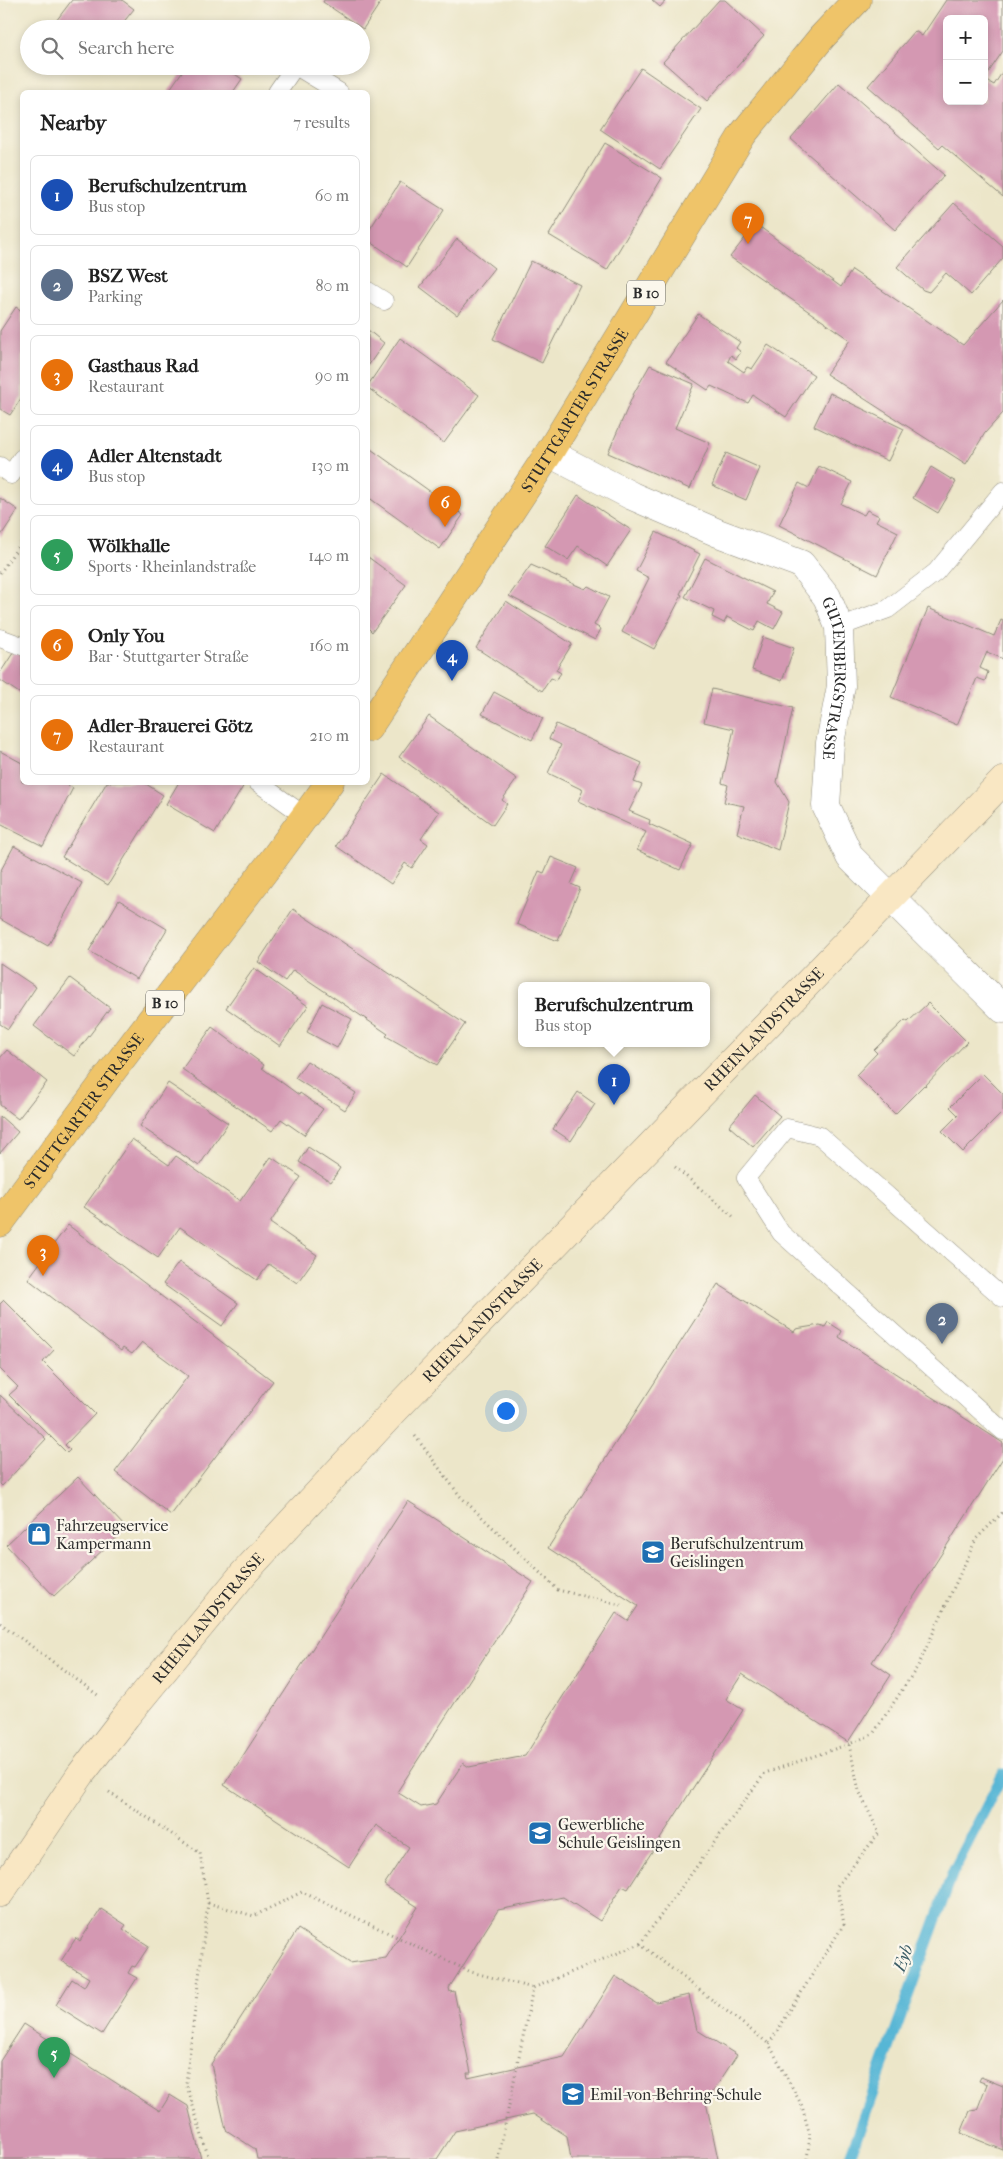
<!DOCTYPE html>
<meta charset="utf-8">
<style>
:root{--surface:#fff;--page:#f6f6f6;--text:#222;--muted:#767676;--line:#e0e0e0;--accent:#1f6fb2}
body{margin:0;font-family:"IM FELL French Canon",serif;background:var(--page);color:var(--text)}
.controls{position:absolute;right:15px;top:15px;display:grid;overflow:hidden;border-radius:8px;box-shadow:0 2px 8px #0003}
.controls button{width:45px;height:45px;display:grid;place-items:center;padding:0;border:0;border-bottom:1px solid var(--line);background:var(--surface);color:var(--text);font:25px sans-serif}
.you{position:absolute;left:505px;top:1410px;width:18px;height:18px;margin:-12px;border:4px solid #fff;border-radius:50%;background:#1a73e8;box-shadow:0 0 0 8px #1a73e833}
.badge{display:grid;place-items:center;width:32px;height:32px;border-radius:50%;background:var(--accent);color:#fff;font-size:16px;font-weight:700}
.pin{position:absolute;translate:-50% -41px;filter:drop-shadow(0 1px 2px #0008)}
.pin::after{content:'';position:absolute;top:26px;width:18px;height:15px;background:inherit;clip-path:polygon(0 0,100% 0,50% 100%)}
.popup{position:absolute;left:518px;top:982px;width:192px;height:65px;box-sizing:border-box;display:grid;place-content:center;border-radius:8px;background:var(--surface);filter:drop-shadow(0 1px 4px #0005);font-size:16px;white-space:nowrap;color:var(--muted)}
.popup b{font-size:19px;color:var(--text)}
.popup::after{content:'';position:absolute;left:50%;top:100%;margin-left:-10px;border:10px solid transparent;border-top-color:var(--surface)}
.list{margin:0;padding:0;list-style:none}
h2{display:flex;justify-content:space-between;align-items:center;height:65px;margin:0;padding:0 20px;font-size:21px}
h2 small{font-size:16px;font-weight:400;color:var(--muted)}
.list li{display:grid;grid-template-columns:32px 1fr auto;gap:15px;align-items:center;box-sizing:border-box;height:80px;margin:0 10px 10px;padding:0 10px;border:1px solid var(--line);border-radius:8px}
.list b{display:block;font-size:19px;white-space:nowrap}
.list p{margin:0;font-size:16px;white-space:nowrap;color:var(--muted)}
.list em{font-size:16px;font-style:normal;color:var(--muted)}
.icon{flex:none;width:28px;height:28px;fill:none;stroke:currentColor;stroke-width:2;stroke-linecap:round;stroke-linejoin:round}
.map{position:relative;flex:none;width:1003px;height:2159px;overflow:hidden}
.search{position:absolute;background:var(--surface);box-shadow:0 2px 8px #0003;left:20px;top:20px;width:350px;height:55px;display:flex;align-items:center;gap:12px;box-sizing:border-box;padding:0 18px;border-radius:28px;color:var(--muted);font-size:19px}
.panel{position:absolute;background:var(--surface);box-shadow:0 2px 8px #0003;left:20px;top:90px;width:350px;height:695px;border-radius:8px}
.map>svg:first-child{display:block}
.lines{fill:none;stroke-linecap:round;stroke-linejoin:round}
.stream{stroke:#56b6d5;stroke-width:11}
.building{fill:#d498b2;fill-rule:evenodd}
.lane-casing{stroke:#8c887a;stroke-width:19}
.street-casing{stroke:#8c887a;stroke-width:29}
.secondary-casing{stroke:#8c887a;stroke-width:29}
.primary-casing{stroke:#8c887a;stroke-width:29}
.path{stroke:#8c887a;stroke-width:3;stroke-dasharray:1 4;stroke-linecap:butt}
.lane{stroke:#fff;stroke-width:18}
.street{stroke:#fff;stroke-width:28}
.secondary{stroke:#f9e7c3;stroke-width:28}
.primary{stroke:#efc469;stroke-width:28}
.labels{text-anchor:middle;stroke-width:4.5;stroke-linejoin:round;paint-order:stroke}
.shield{fill:#fbf7ec;stroke:#696865;stroke-width:1}
.shield-label{font-size:15px;font-weight:bold;fill:#2b2b2b}
.street-label{font-size:16px;fill:#2b2b2b;stroke:#fbf7ec}
.poi-label{font-size:16px;fill:#2b2b2b;stroke:#fbf7ec;text-anchor:start}
.water-label{font-size:18px;font-style:italic;fill:#3a5c66;stroke:#fbf7ec}
</style>
<div class="map">
<svg width="1003" height="2159" viewBox="0 0 1003 2159">
<rect width="100%" height="100%" fill="#fbf7ec"/>
<filter id="ink" filterUnits="userSpaceOnUse"><feTurbulence type="fractalNoise" baseFrequency=".02" numOctaves="2"/><feDisplacementMap in="SourceGraphic" scale="10" xChannelSelector="R" yChannelSelector="G"/><feConvolveMatrix kernelMatrix="1 2 1 2 8 2 1 2 1" color-interpolation-filters="sRGB"/></filter>
<filter id="wash" filterUnits="userSpaceOnUse"><feTurbulence type="fractalNoise" baseFrequency=".0096" numOctaves="4" result="noise"/><feDisplacementMap in="SourceGraphic" scale="20" xChannelSelector="R" yChannelSelector="G"/><feGaussianBlur stdDeviation="1.12" result="paint"/><feColorMatrix in="noise" values="0 0 0 0 0 0 0 0 0 0 0 0 0 0 0 0 0 1.4 0 .05"/><feComposite in="paint" operator="in"/></filter>
<g filter="url(#wash)">
<rect width="100%" height="100%" fill="#ece6c9"/>
<g class="lines">
<polyline class="stream" points="849,2159 953,1872 1003,1774"/>
</g>
<g id="blocks">
<g class="building">
<polygon points="72,0 122,0 134,9 118,29 67,29 56,21"/>
<polygon points="324,0 382,0 363,29 323,2"/>
<polygon points="652,0 666,0 660,7"/>
<polygon points="719,0 725,0 764,36 707,101 663,62"/>
<path d="M946,0h57v51l-19,28 10,6 9,-14v126l-61,-52 -3,3 -71,-62 47,-55 7,5zM947,19h37v82h-37z"/>
<polygon points="186,66 223,66 242,79 233,92 168,92"/>
<polygon points="641,68 701,109 660,169 600,129"/>
<polygon points="839,83 944,175 895,230 791,139"/>
<polygon points="605,143 662,178 607,270 549,235"/>
<polygon points="400,182 444,210 407,267 368,240 368,232"/>
<polygon points="954,203 1003,246 1003,258 971,295 946,273 929,292 923,290 897,267"/>
<polygon points="756,224 841,287 852,270 963,345 1003,300 1003,413 985,433 966,464 826,374 850,340 730,257"/>
<polygon points="457,239 494,268 457,315 420,287"/>
<polygon points="531,261 580,285 542,363 493,339"/>
<polygon points="16,307 22,311 22,397 10,415 0,409 0,331"/>
<polygon points="698,314 740,342 736,348 741,352 736,359 731,355 728,361 744,372 747,367 752,369 768,345 814,375 786,417 753,395 748,403 711,386 708,390 666,362"/>
<polygon points="368,330 384,343 368,366"/>
<polygon points="400,338 479,395 444,443 368,388 368,385"/>
<polygon points="650,365 694,384 675,428 710,443 690,489 608,453 634,393"/>
<polygon points="830,393 904,429 888,461 814,426"/>
<polygon points="368,447 463,515 440,549 368,497"/>
<polygon points="726,453 760,468 746,500 712,485"/>
<polygon points="819,466 852,482 841,504 864,515 867,510 879,516 876,521 898,532 877,575 779,525 799,483 809,488"/>
<polygon points="931,467 956,482 938,513 913,498"/>
<polygon points="578,495 631,530 607,566 578,546 568,560 545,546"/>
<polygon points="0,498 18,510 0,537"/>
<polygon points="656,532 700,554 680,594 682,595 654,649 622,632 649,578 636,571"/>
<polygon points="368,557 406,585 372,632 368,628"/>
<polygon points="705,558 773,592 767,604 783,612 774,629 759,621 754,631 727,617 724,623 712,617 714,611 685,597"/>
<polygon points="531,565 585,589 588,586 609,597 594,625 601,629 595,640 509,596"/>
<polygon points="506,601 572,644 556,670 561,673 556,680 551,678 542,691 476,648"/>
<polygon points="928,608 994,636 1001,620 1003,621 1003,659 987,652 980,668 988,672 985,681 977,678 957,725 891,697"/>
<polygon points="763,637 794,648 782,681 752,670"/>
<polygon points="15,650 22,655 22,695 0,680 0,673"/>
<polygon points="712,689 793,708 777,782 789,802 778,850 737,833 744,806 724,802 728,785 722,783 734,729 704,722"/>
<polygon points="494,692 543,718 532,740 482,714"/>
<polygon points="429,716 517,779 502,800 507,804 493,825 399,757"/>
<polygon points="556,724 642,763 634,782 642,785 629,811 650,820 649,824 693,844 680,870 637,850 646,832 578,801 583,790 548,773 561,745 549,739"/>
<polygon points="0,751 22,763 22,782 62,782 73,788 43,846 0,824"/>
<polygon points="384,774 439,812 421,839 428,844 412,868 405,863 391,884 336,846"/>
<polygon points="107,782 143,782 163,795 108,885 62,857"/>
<polygon points="179,782 238,782 244,785 215,833 166,804"/>
<polygon points="14,846 82,883 48,946 0,919 0,872"/>
<polygon points="551,857 578,868 571,884 580,888 558,941 517,924 539,871 544,873"/>
<polygon points="119,900 167,929 137,979 89,951"/>
<polygon points="293,909 465,1024 437,1065 386,1036 388,1034 293,970 285,981 258,962"/>
<polygon points="0,963 36,987 8,1029 0,1024"/>
<polygon points="254,968 308,1006 280,1046 226,1008"/>
<polygon points="70,978 110,1008 74,1056 34,1026"/>
<polygon points="322,1003 352,1019 337,1048 307,1032"/>
<polygon points="928,1003 967,1042 925,1086 924,1085 895,1114 856,1075 877,1053 874,1050 905,1020 908,1022"/>
<polygon points="212,1027 264,1065 262,1068 299,1095 300,1093 323,1109 304,1135 281,1119 272,1131 182,1069"/>
<polygon points="7,1050 47,1082 18,1119 0,1105 0,1058"/>
<polygon points="307,1061 356,1093 345,1110 295,1078"/>
<polygon points="983,1074 1003,1094 1003,1112 963,1152 942,1131 958,1115 950,1107"/>
<polygon points="168,1083 228,1123 199,1166 140,1126"/>
<polygon points="578,1092 595,1104 571,1141 553,1129"/>
<polygon points="755,1095 780,1116 753,1147 729,1126"/>
<polygon points="0,1116 18,1132 0,1153"/>
<polygon points="132,1139 169,1165 176,1156 240,1201 271,1157 301,1177 270,1223 317,1255 297,1283 269,1264 257,1280 180,1227 158,1258 84,1207"/>
<polygon points="308,1147 340,1168 331,1182 299,1162"/>
<polygon points="68,1225 273,1381 171,1515 115,1472 188,1376 142,1342 132,1354 123,1348 121,1351 28,1279"/>
<polygon points="179,1262 238,1303 222,1326 163,1284"/>
<polygon points="718,1284 794,1332 796,1329 820,1325 825,1327 828,1322 842,1331 839,1337 1003,1443 1003,1458 872,1662 891,1675 848,1742 742,1674 726,1699 743,1710 628,1889 622,1886 600,1921 563,1897 498,1910 449,1988 450,1992 454,1991 471,2073 467,2073 468,2078 564,2057 615,1976 656,2002 689,1995 697,2030 737,2055 706,2102 718,2159 571,2159 567,2136 533,2114 455,2131 437,2159 257,2159 255,2149 226,2130 211,2064 298,1929 350,1963 386,1958 418,1907 384,1885 409,1847 376,1825 349,1867 224,1785 408,1501 533,1582 397,1792 421,1807 436,1804 463,1763 469,1767 525,1756 616,1613 628,1621 638,1606 548,1548"/>
<polygon points="4,1300 54,1350 43,1362 95,1414 65,1445 70,1450 67,1453 9,1395 18,1387 0,1369 0,1304"/>
<polygon points="0,1395 46,1439 2,1486 0,1484"/>
<polygon points="78,1477 126,1528 54,1596 6,1545"/>
<polygon points="101,1909 126,1925 123,1929 149,1946 135,1967 132,1966 128,1973 137,1978 102,2034 56,2005 72,1979 84,1987 89,1978 61,1961 76,1938 80,1941"/>
<polygon points="24,2024 160,2111 170,2095 188,2106 201,2159 0,2159 0,2061"/>
<polygon points="981,2077 1003,2086 1003,2150 961,2133 970,2111 977,2110 987,2084 979,2081"/>
</g>
</g>
</g>
<g filter="url(#ink)">
<use href="#blocks" fill-opacity="0" stroke="#8c887a" stroke-width="1"/>
<g class="lines">
<g class="lane-casing">
<g id="lane">
<polyline points="296,66 339,92"/>
<polyline points="277,92 295,66"/>
<polyline points="368,291 384,301"/>
<polyline points="0,466 11,475 22,458"/>
<polyline points="839,627 888,609 936,572 1003,491"/>
<polyline points="0,638 22,646"/>
<polyline points="257,782 305,816"/>
<polyline points="1003,1298 820,1136 787,1128 746,1178 781,1233 1003,1431"/>
</g>
</g>
<g class="street-casing">
<g id="street">
<path id="s1" d="M549,453l83,43 86,37 83,31 26,33 12,30 2,59 -11,57 -4,63 24,51 153,152"/>
</g>
</g>
<g class="secondary-casing">
<g id="secondary">
<path id="s2" d="M0,1893l81,-119 45,-58 118,-143 151,-163 608,-629"/>
</g>
</g>
<g class="primary-casing">
<g id="primary">
<path id="s3" d="M368,728l181,-275 194,-319 79,-97 35,-37"/>
<path id="s4" d="M0,1223l113,-153 159,-209 58,-79"/>
</g>
</g>
<g class="path">
<polyline points="0,573 22,541"/>
<polyline points="675,1167 735,1218"/>
<polyline points="415,1436 460,1496 558,1590 621,1605"/>
<polyline points="0,1623 99,1696"/>
<polyline points="109,1792 200,1853 208,1903 186,2083 209,2159"/>
<polyline points="208,1903 254,1916 302,1892 471,1972 533,1988"/>
<polyline points="640,1944 765,1773 849,1744"/>
<polyline points="498,2159 533,1988 640,1944 769,2044"/>
<polyline points="807,2159 810,2136 802,2106 769,2044 844,1924 837,1886 879,1833 859,1791 849,1744 873,1734 918,1666 976,1539 1003,1512"/>
</g>
<use href="#lane" class="lane"/>
<use href="#street" class="street"/>
<use href="#secondary" class="secondary"/>
<use href="#primary" class="primary"/>
</g>
</g>
<defs>
<g id="shop-square" transform="scale(1.25)"><rect x="-9" y="-9" width="18" height="18" rx="4" fill="#1f6fb2" stroke="#fbf7ec"/><path d="M-5-2.5h2.3a2.7 3.5 0 0 1 5.4 0H5L5.5 6h-11ZM-1.5-2.5h3a1.5 2.3 0 0 0-3 0Z" fill="#fff"/></g>
<g id="school-square" transform="scale(1.25)"><rect x="-9" y="-9" width="18" height="18" rx="4" fill="#1f6fb2" stroke="#fbf7ec"/><path d="M0-5L7-2L0 1L-7-2ZM-4 1L0 2.5L4 1V4Q0 6-4 4Z" fill="#fff"/></g>
</defs>
<g fill-rule="evenodd">
<use href="#shop-square" x="39" y="1534"/>
<use href="#school-square" x="653" y="1552"/>
<use href="#school-square" x="540" y="1833"/>
<use href="#school-square" x="573" y="2094"/>
</g>
<g class="labels">
<g class="shield">
<rect x="627" y="280.5" width="38" height="25" rx="4"/>
<rect x="146" y="990.5" width="38" height="25" rx="4"/>
</g>
<g class="shield-label">
<text x="646" y="298">B 10</text>
<text x="165" y="1008">B 10</text>
</g>
<g class="street-label">
<text dy="6" stroke="none"><textPath href="#s3" startOffset="379">STUTTGARTER STRASSE</textPath></text>
<text dy="6" stroke="none"><textPath href="#s1" startOffset="401">GUTENBERGSTRASSE</textPath></text>
<text dy="6" stroke="none"><textPath href="#s2" startOffset="1155">RHEINLANDSTRASSE</textPath></text>
<text dy="6" stroke="none"><textPath href="#s4" startOffset="140">STUTTGARTER STRASSE</textPath></text>
<text dy="6" stroke="none"><textPath href="#s2" startOffset="750">RHEINLANDSTRASSE</textPath></text>
<text dy="6" stroke="none"><textPath href="#s2" startOffset="345">RHEINLANDSTRASSE</textPath></text>
</g>
<g class="poi-label">
<text x="56" y="1531">Fahrzeugservice<tspan x="56" dy="18">Kampermann</tspan></text>
<text x="670" y="1549">Berufschulzentrum<tspan x="670" dy="18">Geislingen</tspan></text>
<text x="558" y="1830">Gewerbliche<tspan x="558" dy="18">Schule Geislingen</tspan></text>
<text x="590" y="2100">Emil-von-Behring-Schule</text>
</g>
<g class="water-label">
<text transform="translate(903 1958) rotate(-70)" y="6">Eyb</text>
</g>
</g>
</svg>
<div class="controls">
<button>+</button>
<button>−</button>
</div>
<div class="you"></div>
<div class="pin badge" style="left:614px;top:1105px;background:#1a4fb4">1</div>
<div class="popup"><b>Berufschulzentrum</b>Bus stop</div>
<div class="pin badge" style="left:942px;top:1344px;background:#5c6f8a">2</div>
<div class="pin badge" style="left:43px;top:1276px;background:#e8710a">3</div>
<div class="pin badge" style="left:452px;top:681px;background:#1a4fb4">4</div>
<div class="pin badge" style="left:54px;top:2078px;background:#2e9e5b">5</div>
<div class="pin badge" style="left:445px;top:527px;background:#e8710a">6</div>
<div class="pin badge" style="left:748px;top:244px;background:#e8710a">7</div>
<div class="search"><svg class="icon" aria-label="search" viewBox="0 0 24 24"><circle cx="10" cy="10" r="6"/><path d="M15 15l6 6"/></svg>Search here</div>
<section class="panel">
<h2>Nearby<small>7 results</small></h2>
<ul class="list">
<li><span class="badge" style="background:#1a4fb4">1</span><div><b>Berufschulzentrum</b><p>Bus stop</p></div><em>60 m</em></li>
<li><span class="badge" style="background:#5c6f8a">2</span><div><b>BSZ West</b><p>Parking</p></div><em>80 m</em></li>
<li><span class="badge" style="background:#e8710a">3</span><div><b>Gasthaus Rad</b><p>Restaurant</p></div><em>90 m</em></li>
<li><span class="badge" style="background:#1a4fb4">4</span><div><b>Adler Altenstadt</b><p>Bus stop</p></div><em>130 m</em></li>
<li><span class="badge" style="background:#2e9e5b">5</span><div><b>Wölkhalle</b><p>Sports · Rheinlandstraße</p></div><em>140 m</em></li>
<li><span class="badge" style="background:#e8710a">6</span><div><b>Only You</b><p>Bar · Stuttgarter Straße</p></div><em>160 m</em></li>
<li><span class="badge" style="background:#e8710a">7</span><div><b>Adler-Brauerei Götz</b><p>Restaurant</p></div><em>210 m</em></li>
</ul>
</section>
</div>
